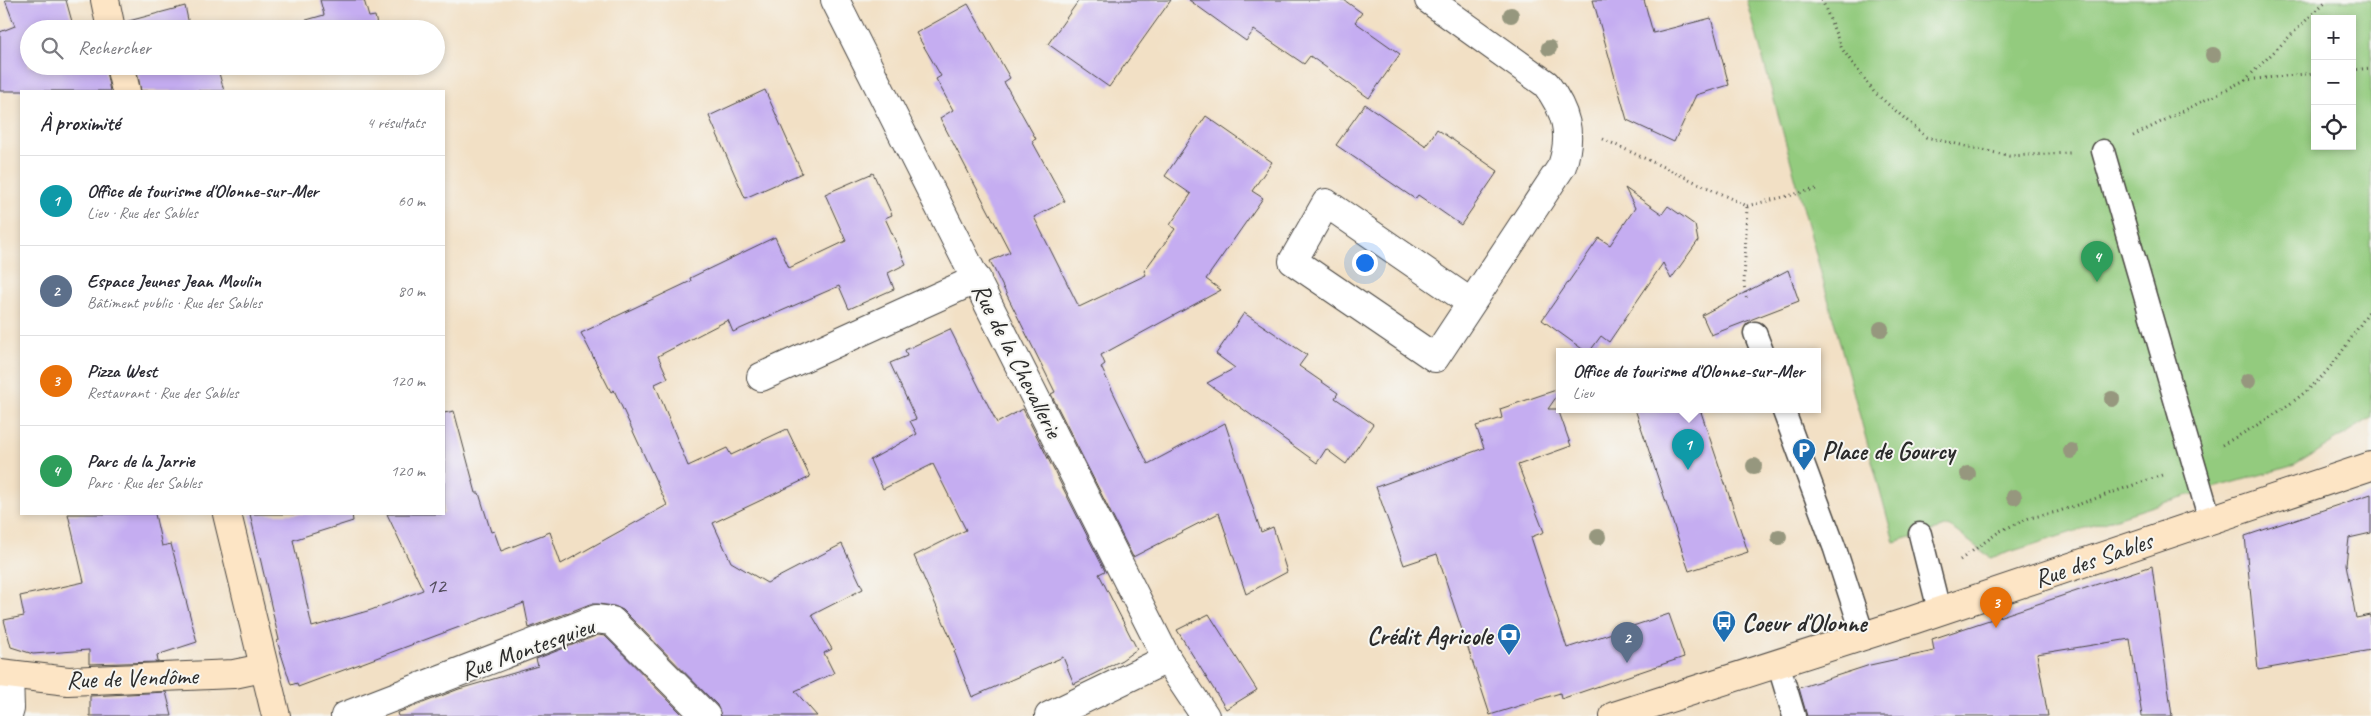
<!DOCTYPE html>
<html lang="fr">
<meta charset="utf-8">
<style>
:root{--surface:#fff;--page:#f2f2f3;--text:#2b2b33;--muted:#7c7c81;--line:#e1e1e2;--accent:#1f6fb2}
body{margin:0;font-family:Caveat,sans-serif;background:var(--page);color:var(--text)}
.controls{position:absolute;right:15px;top:15px;display:grid;overflow:hidden;border-radius:0px;box-shadow:0 2px 8px #0003}
.controls button{width:45px;height:45px;display:grid;place-items:center;padding:0;border:0;border-bottom:1px solid var(--line);background:var(--surface);color:var(--text);font:25px sans-serif}
.you{position:absolute;left:1364px;top:262px;width:18px;height:18px;margin:-12px;border:4px solid #fff;border-radius:50%;background:#1a73e8;box-shadow:0 0 0 8px #1a73e833}
.badge{display:grid;place-items:center;width:32px;height:32px;border-radius:50%;background:var(--accent);color:#fff;font-size:16px;font-weight:700}
.pin{position:absolute;translate:-50% -41px;filter:drop-shadow(0 1px 2px #0008)}
.pin::after{content:'';position:absolute;top:26px;width:18px;height:15px;background:inherit;clip-path:polygon(0 0,100% 0,50% 100%)}
.popup{position:absolute;left:1556px;top:348px;width:265px;height:65px;box-sizing:border-box;display:grid;place-content:center;border-radius:0px;background:var(--surface);filter:drop-shadow(0 1px 4px #0005);font-size:16px;white-space:nowrap;color:var(--muted)}
.popup b{font-size:19px;color:var(--text)}
.popup::after{content:'';position:absolute;left:50%;top:100%;margin-left:-10px;border:10px solid transparent;border-top-color:var(--surface)}
.list{margin:0;padding:0;list-style:none}
h2{display:flex;justify-content:space-between;align-items:center;height:65px;margin:0;padding:0 20px;font-size:21px}
h2 small{font-size:16px;font-weight:400;color:var(--muted)}
.list li{display:grid;grid-template-columns:32px 1fr auto;gap:15px;align-items:center;box-sizing:border-box;height:90px;padding:0 20px;border-top:1px solid var(--line)}
.list b{display:block;font-size:19px;white-space:nowrap}
.list p{margin:0;font-size:16px;white-space:nowrap;color:var(--muted)}
.list em{font-size:16px;font-style:normal;color:var(--muted)}
.icon{flex:none;width:28px;height:28px;fill:none;stroke:currentColor;stroke-width:2;stroke-linecap:round;stroke-linejoin:round}
.map{position:relative;flex:none;width:2371px;height:716px;overflow:hidden}
.search{position:absolute;background:var(--surface);box-shadow:0 2px 8px #0003;left:20px;top:20px;width:425px;height:55px;display:flex;align-items:center;gap:12px;box-sizing:border-box;padding:0 18px;border-radius:28px;color:var(--muted);font-size:19px}
.panel{position:absolute;background:var(--surface);box-shadow:0 2px 8px #0003;left:20px;top:90px;width:425px;height:425px;border-radius:0px}
.map>svg:first-child{display:block}
.green{fill:#93cb7e;stroke:#5f7b54;fill-rule:evenodd}
.building{fill:#c5adf1}
.lines{fill:none;stroke-linecap:round;stroke-linejoin:round}
.lane-casing{stroke:#494642;stroke-width:25}
.street-casing{stroke:#494642;stroke-width:30}
.secondary-casing{stroke:#494642;stroke-width:30}
.path{stroke:#494642;stroke-width:3;stroke-dasharray:1 4;stroke-linecap:butt}
.lane{stroke:#fff;stroke-width:22}
.street{stroke:#fff;stroke-width:28}
.secondary{stroke:#fde5c5;stroke-width:28}
.tree{fill:#96977e}
.labels{text-anchor:middle;stroke-width:4;stroke-linejoin:round;paint-order:stroke}
.number-label{font-size:22px;fill:#524c5c}
.street-label{font-size:25px;fill:#2b2b2b;stroke:#f6f6f2}
.poi-label{font-size:25px;font-weight:bold;fill:#2b2b2b;stroke:#f6f6f2;text-anchor:start}
</style>
<div class="map">
<svg width="2371" height="716" viewBox="0 0 2371 716">
<rect width="100%" height="100%" fill="#f6f6f2"/>
<filter id="ink" filterUnits="userSpaceOnUse"><feTurbulence type="fractalNoise" baseFrequency=".02" numOctaves="2"/><feDisplacementMap in="SourceGraphic" scale="10" xChannelSelector="R" yChannelSelector="G"/><feConvolveMatrix kernelMatrix="1 2 1 2 8 2 1 2 1" color-interpolation-filters="sRGB"/></filter>
<filter id="wash" filterUnits="userSpaceOnUse"><feTurbulence type="fractalNoise" baseFrequency=".0096" numOctaves="4" result="noise"/><feDisplacementMap in="SourceGraphic" scale="20" xChannelSelector="R" yChannelSelector="G"/><feGaussianBlur stdDeviation="1.12" result="paint"/><feColorMatrix in="noise" values="0 0 0 0 0 0 0 0 0 0 0 0 0 0 0 0 0 1.4 0 .05"/><feComposite in="paint" operator="in"/></filter>
<g filter="url(#wash)">
<rect width="100%" height="100%" fill="#f2e0c5"/>
<path class="green" d="M1747,0h624v418l-76,47 -116,33 -188,60 -42,-32 -55,16zM2315,19h37v127h-37z"/>
<g id="blocks">
<g class="building">
<polygon points="5,0 66,0 74,29 29,29 29,66 105,66 110,91 0,91 0,32 15,26"/>
<polygon points="320,0 364,0 369,17 375,16 378,29 305,29 303,21 324,15"/>
<polygon points="1079,0 1171,0 1109,87 1048,44"/>
<polygon points="1189,0 1344,0 1362,13 1355,22 1400,54 1369,98 1310,56 1304,64 1254,30 1246,41"/>
<polygon points="1593,0 1644,0 1653,33 1711,18 1729,85 1696,95 1674,142 1627,120"/>
<polygon points="968,4 1010,78 1004,82 1036,139 1032,141 1065,201 1034,217 1079,307 1146,275 1144,271 1175,229 1170,225 1191,194 1165,176 1206,116 1272,162 1252,191 1263,198 1206,279 1221,290 1101,355 1105,364 1101,367 1148,464 1225,423 1261,532 1273,527 1287,572 1246,594 1219,513 1133,557 1051,394 1055,392 990,261 1010,252 940,118 953,110 936,79 941,76 916,33"/>
<polygon points="185,6 190,29 126,29 125,22"/>
<polygon points="136,66 217,66 224,91 141,91"/>
<polygon points="765,90 802,173 745,198 709,116"/>
<polygon points="1365,104 1426,146 1437,129 1498,171 1461,225 1418,195 1415,199 1336,145"/>
<polygon points="873,173 892,215 885,218 906,264 888,273 894,289 849,309 839,286 733,332 728,320 658,356 668,378 655,384 688,466 727,448 731,455 787,429 810,477 713,523 731,562 767,583 842,544 863,589 812,615 832,649 824,653 834,673 795,691 817,716 721,716 717,705 623,610 614,606 598,604 590,604 529,628 524,603 298,687 297,683 291,685 277,641 279,640 250,514 352,514 353,521 293,540 312,627 371,610 423,590 387,514 444,514 444,413 454,411 476,493 479,493 491,532 494,531 501,551 550,532 561,564 667,505 614,390 611,392 581,333 691,281 690,278 775,237 789,268 846,241 825,194"/>
<polygon points="1625,188 1662,214 1668,206 1695,225 1698,241 1671,279 1663,263 1609,342 1601,336 1590,351 1585,351 1542,320 1599,238 1610,245 1635,208"/>
<polygon points="1788,270 1799,301 1711,335 1702,315"/>
<polygon points="1244,313 1307,355 1299,366 1338,393 1335,398 1373,424 1346,464 1326,449 1317,463 1207,383 1235,368 1216,354"/>
<polygon points="950,329 997,423 1023,409 1105,571 1099,574 1137,649 1122,660 1074,684 1063,657 972,697 954,651 956,650 914,556 966,530 933,464 883,489 870,460 917,434 910,421 916,419 890,363 907,356 905,350"/>
<polygon points="1559,389 1559,393 1548,409 1558,409 1571,446 1518,465 1544,532 1531,537 1567,648 1669,614 1684,657 1561,699 1560,693 1490,715 1437,554 1404,565 1376,487 1484,448 1476,426 1502,418 1500,409"/>
<polygon points="1635,409 1700,409 1748,552 1689,571"/>
<polygon points="2371,494 2371,533 2349,538 2346,564 2356,618 2371,615 2371,650 2258,670 2245,536"/>
<polygon points="68,514 155,514 162,546 171,544 197,642 157,655 158,662 89,664 89,650 33,654 11,647 4,620 24,616 20,596 84,582"/>
<polygon points="2152,566 2172,716 2142,716 2130,639 2037,654 2048,716 1807,716 1799,688 1870,665 1934,651 1932,639"/>
<polygon points="1209,614 1257,690 1226,709 1177,630"/>
<polygon points="598,635 605,636 684,716 398,716 397,713 459,689 538,666 536,659"/>
<polygon points="166,692 172,716 90,716 90,696"/>
</g>
</g>
</g>
<g filter="url(#ink)">
<use href="#blocks" fill-opacity="0" stroke="#494642" stroke-width="1"/>
<g class="lines">
<g class="lane-casing">
<g id="lane">
<polyline points="2103,151 2210,520"/>
<polyline points="1755,333 1762,351"/>
<polyline points="1783,409 1835,549 1863,635"/>
<polyline points="1920,534 1939,610"/>
<polyline points="1778,663 1794,716"/>
</g>
</g>
<g class="street-casing">
<g id="street">
<polyline points="835,0 1167,659 1205,716"/>
<path d="M1429,0l117,84c20,27 27,49 16,82l-127,192 -142,-97 33,-58 144,99"/>
<polyline points="761,377 977,279"/>
<polyline points="8,716 10,709 9,675"/>
<polyline points="345,716 596,619 612,621 706,716"/>
<polyline points="1049,716 1167,659"/>
</g>
</g>
<g class="secondary-casing">
<g id="secondary">
<polyline points="105,0 111,29"/>
<polyline points="120,66 126,91"/>
<polyline points="227,514 276,716"/>
<polyline points="0,673 68,681 234,674 263,668"/>
<polyline points="1614,716 1904,623 2371,466"/>
</g>
</g>
<g class="path">
<polyline points="1822,0 1842,49 1874,92 1926,137 2009,156 2070,153"/>
<polyline points="2352,70 2371,68"/>
<polyline points="2245,80 2315,73"/>
<polyline points="2133,136 2245,80 2327,0"/>
<polyline points="1603,139 1747,206 1744,285 1747,301"/>
<polyline points="1747,206 1816,189"/>
<path d="M2222,445c30,-17 62,-34 89,-58 24,-21 42,-52 60,-79"/>
<polyline points="1960,560 2000,531 2029,518 2057,512 2162,475"/>
</g>
<use href="#lane" class="lane"/>
<use href="#street" class="street"/>
<use href="#secondary" class="secondary"/>
</g>
<g class="tree">
<circle cx="1511" cy="15" r="8"/>
<circle cx="1549" cy="48" r="8"/>
<circle cx="2213" cy="55" r="8"/>
<circle cx="1881" cy="329" r="8"/>
<circle cx="2248" cy="381" r="8"/>
<circle cx="2112" cy="399" r="8"/>
<circle cx="2071" cy="451" r="8"/>
<circle cx="1754" cy="466" r="8"/>
<circle cx="1968" cy="474" r="8"/>
<circle cx="2014" cy="497" r="8"/>
<circle cx="1598" cy="537" r="8"/>
<circle cx="1779" cy="537" r="8"/>
</g>
</g>
<defs>
<g id="parking-pin" transform="scale(1.25)"><path d="M0 17L-7.5 6A9.5 9.5 0 1 1 7.5 6Z" fill="#1f6fb2" stroke="#f6f6f2"/><path d="M-3.5-5.5H1a3.5 3.5 0 0 1 0 7H-1V5.5H-3.5ZM-1-3.4V-.6H.8a1.4 1.4 0 0 0 0-2.8Z" fill="#fff"/></g>
<g id="bus-pin" transform="scale(1.25)"><path d="M0 17L-7.5 6A9.5 9.5 0 1 1 7.5 6Z" fill="#1f6fb2" stroke="#f6f6f2"/><path d="M-5-6H5V4H4V6H2V4H-2V6H-4V4H-5ZM-3.5-4V0h7V-4ZM-3.5 1.2v1.5H-2V1.2ZM2 1.2v1.5H3.5V1.2Z" fill="#fff"/></g>
<g id="bank-pin" transform="scale(1.25)"><path d="M0 17L-7.5 6A9.5 9.5 0 1 1 7.5 6Z" fill="#1f6fb2" stroke="#f6f6f2"/><path d="M-6-4H6V4H-6ZM0-2.3a2.3 2.3 0 1 0 0 4.6a2.3 2.3 0 1 0 0-4.6Z" fill="#fff"/></g>
</defs>
<g fill-rule="evenodd">
<use href="#parking-pin" x="1804" y="450"/>
<use href="#bus-pin" x="1724" y="622"/>
<use href="#bank-pin" x="1509" y="635"/>
</g>
<g class="labels">
<g class="number-label">
<text x="436" y="593">12</text>
</g>
<g class="street-label">
<text transform="translate(1018 360) rotate(63)" y="9">Rue de la Chevallerie</text>
<text transform="translate(2093 559) rotate(-19)" y="9">Rue des Sables</text>
<text transform="translate(527 648) rotate(-20)" y="9">Rue Montesquieu</text>
<text transform="translate(132 677) rotate(-2)" y="9">Rue de Vendôme</text>
</g>
<g class="poi-label">
<text x="1822" y="459">Place de Gourcy</text>
<text x="1742" y="631">Coeur d'Olonne</text>
<text x="1492" y="644" text-anchor="end">Crédit Agricole</text>
</g>
</g>
</svg>
<div class="controls">
<button>+</button>
<button>−</button>
<button><svg class="icon" aria-label="locate" viewBox="0 0 24 24"><circle cx="12" cy="12" r="6"/><path d="M12 2v4M12 18v4M2 12h4M18 12h4"/></svg></button>
</div>
<div class="you"></div>
<div class="pin badge" style="left:1688px;top:470px;background:#0f9aa8">1</div>
<div class="popup"><b>Office de tourisme d'Olonne-sur-Mer</b>Lieu</div>
<div class="pin badge" style="left:1627px;top:663px;background:#5c6f8a">2</div>
<div class="pin badge" style="left:1996px;top:628px;background:#e8710a">3</div>
<div class="pin badge" style="left:2097px;top:282px;background:#2e9e5b">4</div>
<div class="search"><svg class="icon" aria-label="search" viewBox="0 0 24 24"><circle cx="10" cy="10" r="6"/><path d="M15 15l6 6"/></svg>Rechercher</div>
<section class="panel">
<h2>À proximité<small>4 résultats</small></h2>
<ul class="list">
<li><span class="badge" style="background:#0f9aa8">1</span><div><b>Office de tourisme d'Olonne-sur-Mer</b><p>Lieu · Rue des Sables</p></div><em>60 m</em></li>
<li><span class="badge" style="background:#5c6f8a">2</span><div><b>Espace Jeunes Jean Moulin</b><p>Bâtiment public · Rue des Sables</p></div><em>80 m</em></li>
<li><span class="badge" style="background:#e8710a">3</span><div><b>Pizza West</b><p>Restaurant · Rue des Sables</p></div><em>120 m</em></li>
<li><span class="badge" style="background:#2e9e5b">4</span><div><b>Parc de la Jarrie</b><p>Parc · Rue des Sables</p></div><em>120 m</em></li>
</ul>
</section>
</div>
